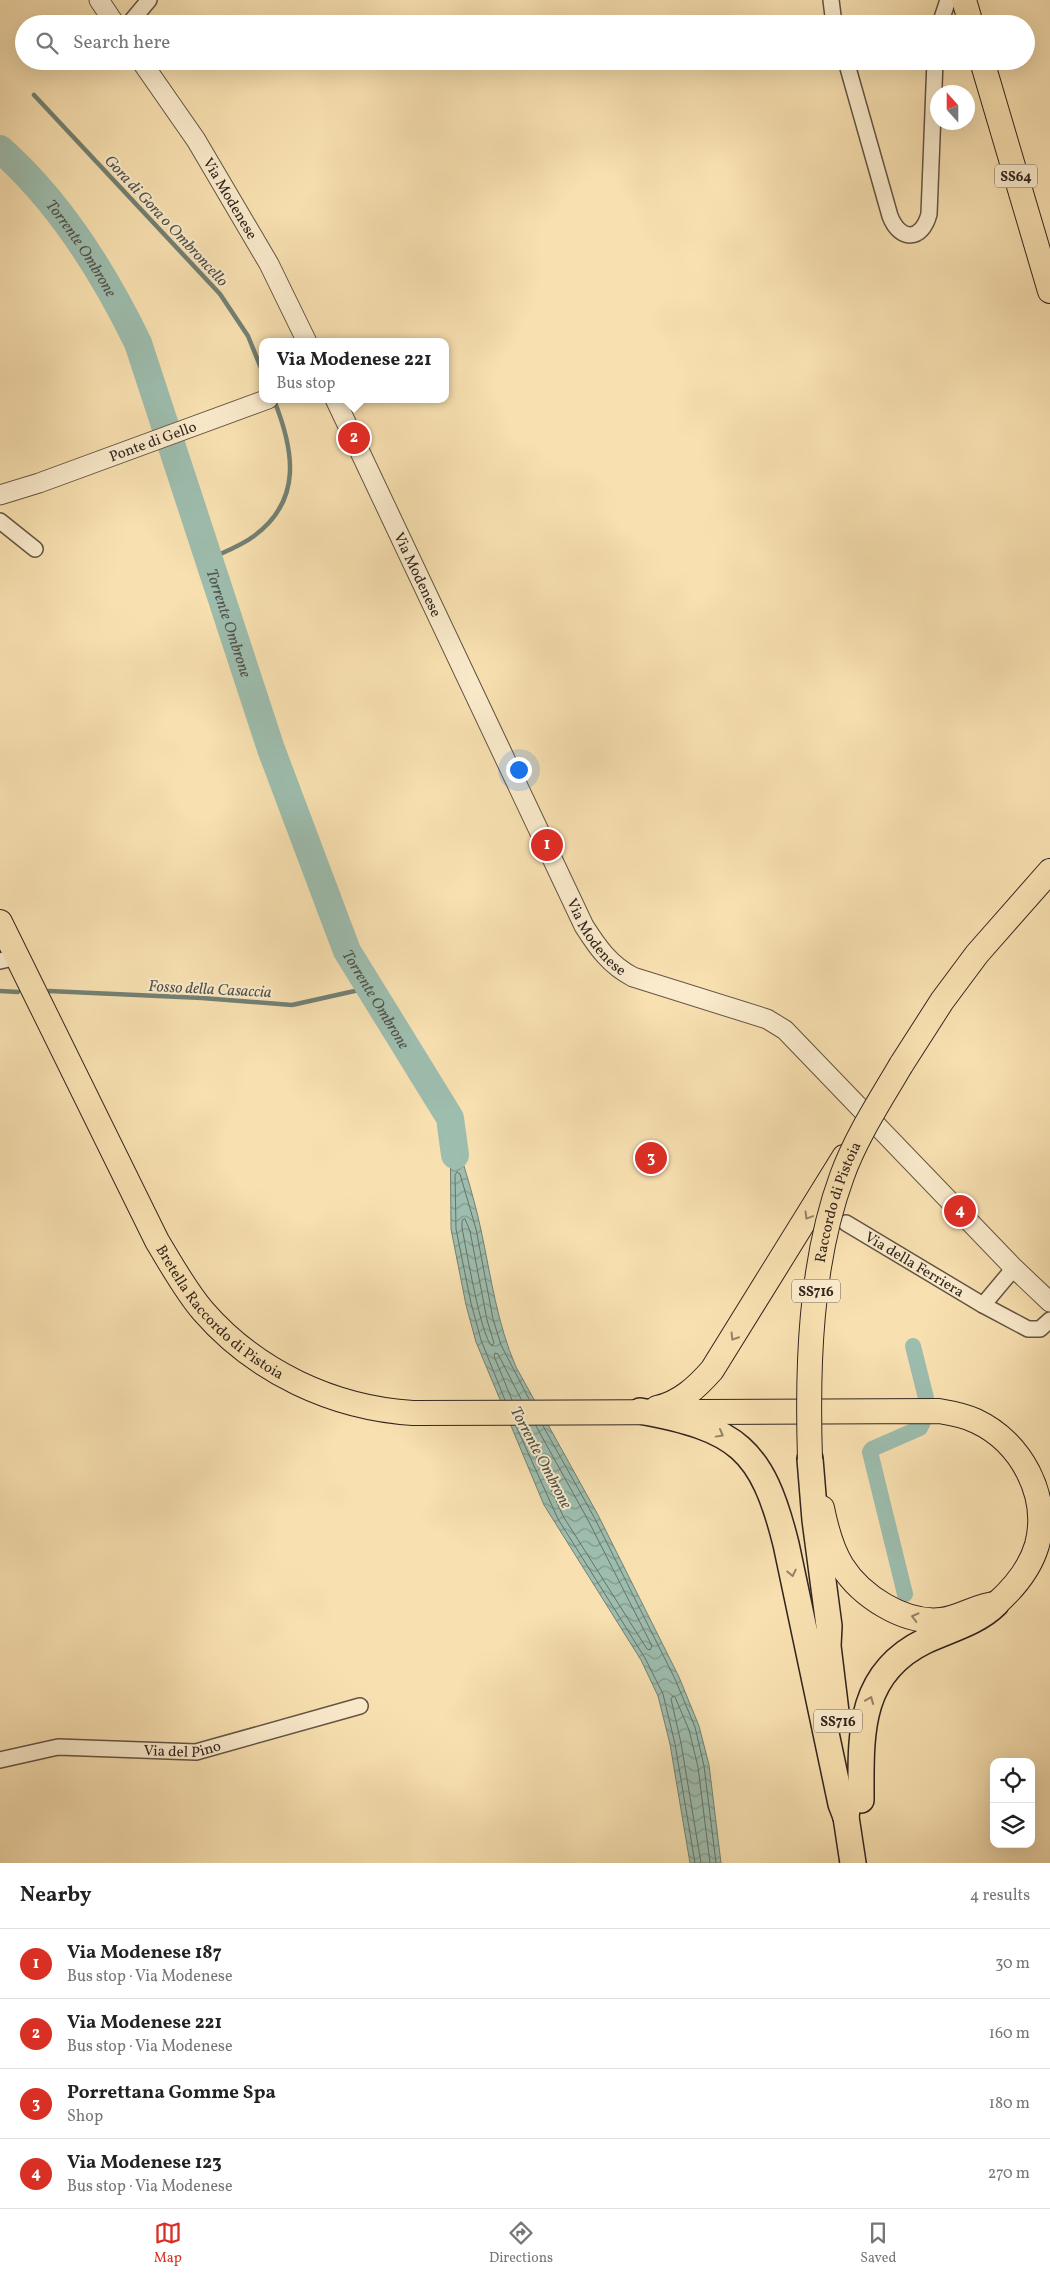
<!DOCTYPE html>
<meta charset="utf-8">
<style>
:root{--surface:#fff;--page:#f2f2f2;--text:#222;--muted:#767676;--line:#e0e0e0;--accent:#d93025}
body{margin:0;font-family:Vollkorn,serif;background:var(--page);color:var(--text)}
.controls{position:absolute;right:15px;bottom:15px;display:grid;overflow:hidden;border-radius:10px;box-shadow:0 5px 20px #0002}
.controls button{width:45px;height:45px;display:grid;place-items:center;padding:0;border:0;border-bottom:1px solid var(--line);background:var(--surface);color:var(--text);font:25px sans-serif}
.compass{position:absolute;left:930px;top:85px;width:45px;height:45px;border-radius:50%;background:var(--surface);box-shadow:0 5px 20px #0002;rotate:339deg}
.you{position:absolute;left:518px;top:769px;width:18px;height:18px;margin:-12px;border:4px solid #fff;border-radius:50%;background:#1a73e8;box-shadow:0 0 0 8px #1a73e833}
.badge{display:grid;place-items:center;width:32px;height:32px;border-radius:50%;background:var(--accent);color:#fff;font-size:16px;font-weight:700}
.pin{position:absolute;translate:-50% -50%;border:2px solid #fff;box-shadow:0 1px 5px #0006}
.popup{position:absolute;left:259px;top:338px;width:190px;height:65px;box-sizing:border-box;display:grid;place-content:center;border-radius:10px;background:var(--surface);filter:drop-shadow(0 1px 4px #0005);font-size:16px;white-space:nowrap;color:var(--muted)}
.popup b{font-size:19px;color:var(--text)}
.popup::after{content:'';position:absolute;left:50%;top:100%;margin-left:-10px;border:10px solid transparent;border-top-color:var(--surface)}
.list{margin:0;padding:0;list-style:none}
h2{display:flex;justify-content:space-between;align-items:center;height:65px;margin:0;padding:0 20px;font-size:21px}
h2 small{font-size:16px;font-weight:400;color:var(--muted)}
.list li{display:grid;grid-template-columns:32px 1fr auto;gap:15px;align-items:center;box-sizing:border-box;height:70px;padding:0 20px;border-top:1px solid var(--line)}
.list b{display:block;font-size:19px;white-space:nowrap}
.list p{margin:0;font-size:16px;white-space:nowrap;color:var(--muted)}
.list em{font-size:16px;font-style:normal;color:var(--muted)}
.icon{flex:none;width:28px;height:28px;fill:none;stroke:currentColor;stroke-width:2;stroke-linecap:round;stroke-linejoin:round}
.map{position:relative;flex:none;width:1050px;height:1863px;overflow:hidden}
.search{position:absolute;background:var(--surface);box-shadow:0 5px 20px #0002;left:15px;right:15px;top:15px;height:55px;display:flex;align-items:center;gap:12px;box-sizing:border-box;padding:0 18px;border-radius:28px;color:var(--muted);font-size:19px}
.sheet{height:345px;background:var(--surface)}
nav{display:flex;justify-content:space-around;align-items:center;box-sizing:border-box;height:70px;border-top:1px solid var(--line);background:var(--surface);font-size:14px;color:var(--muted)}
nav a{display:grid;justify-items:center;gap:2px}
nav .on{color:var(--accent)}
.map>svg:first-child{display:block}
.water{fill:url(#water-waves);stroke:#728075}
.lines{fill:none;stroke-linecap:round;stroke-linejoin:round}
.shore{stroke:#687167;stroke-width:1}
.stream{stroke:#728075;stroke-width:4.5}
.canal{stroke:#9dbdae;stroke-width:16}
.river{stroke:#9dbdae;stroke-width:28}
.minor-casing{stroke:#645444;stroke-width:18}
.tertiary-casing{stroke:#645444;stroke-width:21}
.primary-casing{stroke:#322520;stroke-width:26}
.trunk-casing{stroke:#322520;stroke-width:28}
.minor{stroke:#faebcc;stroke-width:15}
.tertiary{stroke:#faebcc;stroke-width:19}
.primary{stroke:#f8e0b0;stroke-width:24}
.trunk{stroke:#f8e0b0;stroke-width:25}
.primary-bridge-casing{stroke:#322520;stroke-width:26;stroke-linecap:butt}
.primary-bridge{stroke:#f8e0b0;stroke-width:24}
.oneway{stroke:#958268}
.labels{text-anchor:middle;stroke-width:4;stroke-linejoin:round;paint-order:stroke}
.shield{fill:#faebcc;stroke:#6e6054;stroke-width:1}
.shield-label{font-size:14px;font-weight:bold;fill:#322520}
.street-label{font-size:15px;fill:#322520;stroke:#faebcc}
.water-label{font-size:16px;font-style:italic;fill:#52534b;stroke:#faebcc}
</style>
<div class="map">
<svg width="1050" height="1863" viewBox="0 0 1050 1863">
<defs>
<pattern id="water-waves" width="16" height="10" patternUnits="userSpaceOnUse" patternTransform="scale(1.25)"><rect width="16" height="10" fill="#9dbdae"/><path d="M0 5q4-4 8 0t8 0" fill="none" stroke="#81998d"/></pattern>
</defs>
<rect width="100%" height="100%" fill="#f8e0b0"/>
<filter id="stains"><feTurbulence type="fractalNoise" baseFrequency=".004" numOctaves="4"/><feColorMatrix values="0 0 0 0 .2 0 0 0 0 .09 0 0 0 0 .02 0 0 0 .5 -.17"/></filter>
<radialGradient id="worn" r=".72"><stop offset=".6" stop-color="#630" stop-opacity="0"/><stop offset="1" stop-color="#630" stop-opacity=".3"/></radialGradient>
<path class="water" d="M450,1118c10,37 23,74 31,112 10,47 16,93 35,137l82,148 81,162 20,49 10,39 12,98h-31l-20,-119 -12,-48 -17,-36 -97,-155 -68,-163 -10,-37 -15,-76z"/>
<g class="lines">
<g class="shore">
<path d="M465,1219l5,12 17,89 7,23 -2,3c-11,-8 -26,-99 -30,-118v-7z"/>
<polyline points="505,1400 481,1340 471,1303 456,1229 455,1175 457,1172 460,1174 476,1229 493,1319 501,1345 529,1399"/>
<polyline points="512,1400 494,1356 495,1353 498,1354 521,1399"/>
<polyline points="516,1426 558,1519 645,1658 663,1694 675,1744 695,1863"/>
<polyline points="523,1426 563,1516 647,1649 650,1650 652,1646 588,1520 536,1426"/>
<polyline points="543,1426 594,1517 675,1679 695,1727 704,1766 716,1863"/>
<polyline points="701,1863 681,1743 671,1699 673,1696 675,1697 689,1730 698,1767 710,1863"/>
</g>
<g class="stream">
<polyline points="34,95 220,294 248,336 263,373"/>
<path d="M209,559c15,-7 32,-13 45,-23 49,-36 40,-86 20,-136"/>
<polyline points="0,991 18,992"/>
<polyline points="49,991 202,998 292,1005 368,988"/>
</g>
<g class="canal">
<polyline points="913,1346 926,1398"/>
<polyline points="905,1594 870,1452 872,1449 920,1428 923,1422"/>
</g>
<path class="river" id="s1" d="M0,149c59,52 104,124 138,194l133,406 76,202 103,167 5,37"/>
<g class="minor-casing">
<g id="minor">
<polyline points="831,0 834,24"/>
<polyline points="129,24 149,0"/>
<polyline points="940,24 948,0"/>
<path d="M846,61l44,155c10,26 32,25 39,-2l6,-153"/>
<polyline points="0,521 35,549"/>
<polyline points="0,961 17,957"/>
<path id="s2" d="M846,1223l137,82 45,24h12l10,-9"/>
<polyline points="983,1305 1014,1268"/>
<path id="s3" d="M0,1760l58,-13 138,5 164,-46"/>
</g>
</g>
<g class="tertiary-casing">
<g id="tertiary">
<polyline points="99,0 115,24"/>
<path id="s4" d="M141,61l55,79 73,124 38,78"/>
<path id="s5" d="M335,399l249,527c14,22 26,39 49,51l134,42 18,11 229,238 36,34"/>
<path id="s6" d="M0,495l39,-12 229,-84"/>
</g>
</g>
<g class="primary-casing">
<g id="primary">
<polyline points="964,0 971,24"/>
<polyline points="982,61 1050,291"/>
<path id="s7" d="M0,922l157,319c14,23 28,49 46,70 53,61 130,97 210,102l526,-2c12,2 25,4 37,10 45,21 74,74 61,124 -7,24 -23,43 -41,59 -19,1 -36,14 -55,16 -37,4 -80,-24 -99,-54 -11,-18 -16,-38 -20,-58"/>
<polyline points="901,1065 942,1001 977,954 1050,871"/>
<path d="M657,1408c23,-5 40,-21 55,-38l132,-213"/>
</g>
</g>
<g class="trunk-casing">
<g id="trunk">
<path d="M640,1411c97,18 122,37 146,133l55,260 5,13"/>
<polyline points="810,1459 815,1520 829,1626 828,1646 836,1712"/>
<path d="M861,1800c0,-64 -4,-126 64,-159 23,-11 52,-18 71,-37"/>
<polyline points="848,1801 846,1817 853,1863"/>
</g>
</g>
<use href="#minor" class="minor"/>
<use href="#tertiary" class="tertiary"/>
<use href="#primary" class="primary"/>
<use href="#trunk" class="trunk"/>
<g class="primary-bridge-casing">
<g id="primary-bridge">
<path id="s8" d="M810,1459c-3,-92 0,-196 32,-283 14,-39 38,-75 59,-111"/>
</g>
</g>
<use href="#primary-bridge" class="primary-bridge"/>
</g>
<defs><path id="oneway-chevron" d="M-2-3.5L2.5 0L-2 3.5" fill="none" stroke-width="1.6" stroke-linecap="round" stroke-linejoin="round" transform="scale(1.25)"/></defs>
<g class="oneway">
<use href="#oneway-chevron" transform="translate(808 1216) rotate(121)"/>
<use href="#oneway-chevron" transform="translate(734 1337) rotate(122)"/>
<use href="#oneway-chevron" transform="translate(720 1434) rotate(29)"/>
<use href="#oneway-chevron" transform="translate(792 1573) rotate(78)"/>
<use href="#oneway-chevron" transform="translate(915 1617) rotate(-166)"/>
<use href="#oneway-chevron" transform="translate(870 1700) rotate(-68)"/>
</g>
<g class="labels">
<g class="shield">
<rect x="995" y="164.5" width="42" height="23" rx="4"/>
<rect x="792" y="1279.5" width="48" height="23" rx="4"/>
<rect x="814" y="1709.5" width="48" height="23" rx="4"/>
</g>
<g class="shield-label">
<text x="1016" y="181">SS64</text>
<text x="816" y="1296">SS716</text>
<text x="838" y="1726">SS716</text>
</g>
<g class="street-label">
<text dy="5" stroke="none"><textPath href="#s4" startOffset="164">Via Modenese</textPath></text>
<text dy="5" stroke="none"><textPath href="#s6" startOffset="162">Ponte di Gello</textPath></text>
<text dy="5" stroke="none"><textPath href="#s5" startOffset="194">Via Modenese</textPath></text>
<text dy="5" stroke="none"><textPath href="#s5" startOffset="599">Via Modenese</textPath></text>
<text dy="5" stroke="none"><textPath href="#s8" startOffset="260">Raccordo di Pistoia</textPath></text>
<text dy="5" stroke="none"><textPath href="#s2" startOffset="80">Via della Ferriera</textPath></text>
<text dy="5" stroke="none"><textPath href="#s7" startOffset="452">Bretella Raccordo di Pistoia</textPath></text>
<text dy="5" stroke="none"><textPath href="#s3" startOffset="184">Via del Pino</textPath></text>
</g>
<g class="water-label">
<text transform="translate(167 220) rotate(47)" y="6">Gora di Gora o Ombroncello</text>
<text dy="6" stroke="none"><textPath href="#s1" startOffset="129">Torrente Ombrone</textPath></text>
<text dy="6" stroke="none"><textPath href="#s1" startOffset="534">Torrente Ombrone</textPath></text>
<text transform="translate(210 988) rotate(3)" y="6">Fosso della Casaccia</text>
<text dy="6" stroke="none"><textPath href="#s1" startOffset="939">Torrente Ombrone</textPath></text>
<text transform="translate(542 1457) rotate(62)" y="6">Torrente Ombrone</text>
</g>
</g>
<rect width="100%" height="100%" filter="url(#stains)"/>
<rect width="100%" height="100%" fill="url(#worn)"/>
</svg>
<div class="controls">
<button><svg class="icon" aria-label="locate" viewBox="0 0 24 24"><circle cx="12" cy="12" r="6"/><path d="M12 2v4M12 18v4M2 12h4M18 12h4"/></svg></button>
<button><svg class="icon" aria-label="layers" viewBox="0 0 24 24"><path d="M12 4l9 5-9 5-9-5zM3 14l9 5 9-5"/></svg></button>
</div>
<svg class="compass" viewBox="-18 -18 36 36"><path d="M0-13l5 13h-10z" fill="#e53935"/><path d="M0 13l5-13h-10z" fill="#767676"/></svg>
<div class="you"></div>
<div class="pin badge" style="left:547px;top:845px">1</div>
<div class="pin badge" style="left:354px;top:438px">2</div>
<div class="popup"><b>Via Modenese 221</b>Bus stop</div>
<div class="pin badge" style="left:651px;top:1158px">3</div>
<div class="pin badge" style="left:960px;top:1211px">4</div>
<div class="search"><svg class="icon" aria-label="search" viewBox="0 0 24 24"><circle cx="10" cy="10" r="6"/><path d="M15 15l6 6"/></svg>Search here</div>
</div>
<section class="sheet">
<h2>Nearby<small>4 results</small></h2>
<ul class="list">
<li><span class="badge">1</span><div><b>Via Modenese 187</b><p>Bus stop · Via Modenese</p></div><em>30 m</em></li>
<li><span class="badge">2</span><div><b>Via Modenese 221</b><p>Bus stop · Via Modenese</p></div><em>160 m</em></li>
<li><span class="badge">3</span><div><b>Porrettana Gomme Spa</b><p>Shop</p></div><em>180 m</em></li>
<li><span class="badge">4</span><div><b>Via Modenese 123</b><p>Bus stop · Via Modenese</p></div><em>270 m</em></li>
</ul>
</section>
<nav>
<a class="on"><svg class="icon" aria-label="map" viewBox="0 0 24 24"><path d="M3 6l6-2 6 2 6-2v14l-6 2-6-2-6 2zM9 4v14M15 6v14"/></svg>Map</a>
<a><svg class="icon" aria-label="directions" viewBox="0 0 24 24"><path d="M12 3l9 9-9 9-9-9zM9 14v-3h6M13 9l2 2-2 2"/></svg>Directions</a>
<a><svg class="icon" aria-label="saved" viewBox="0 0 24 24"><path d="M7 4h10v16l-5-4-5 4z"/></svg>Saved</a>
</nav>
